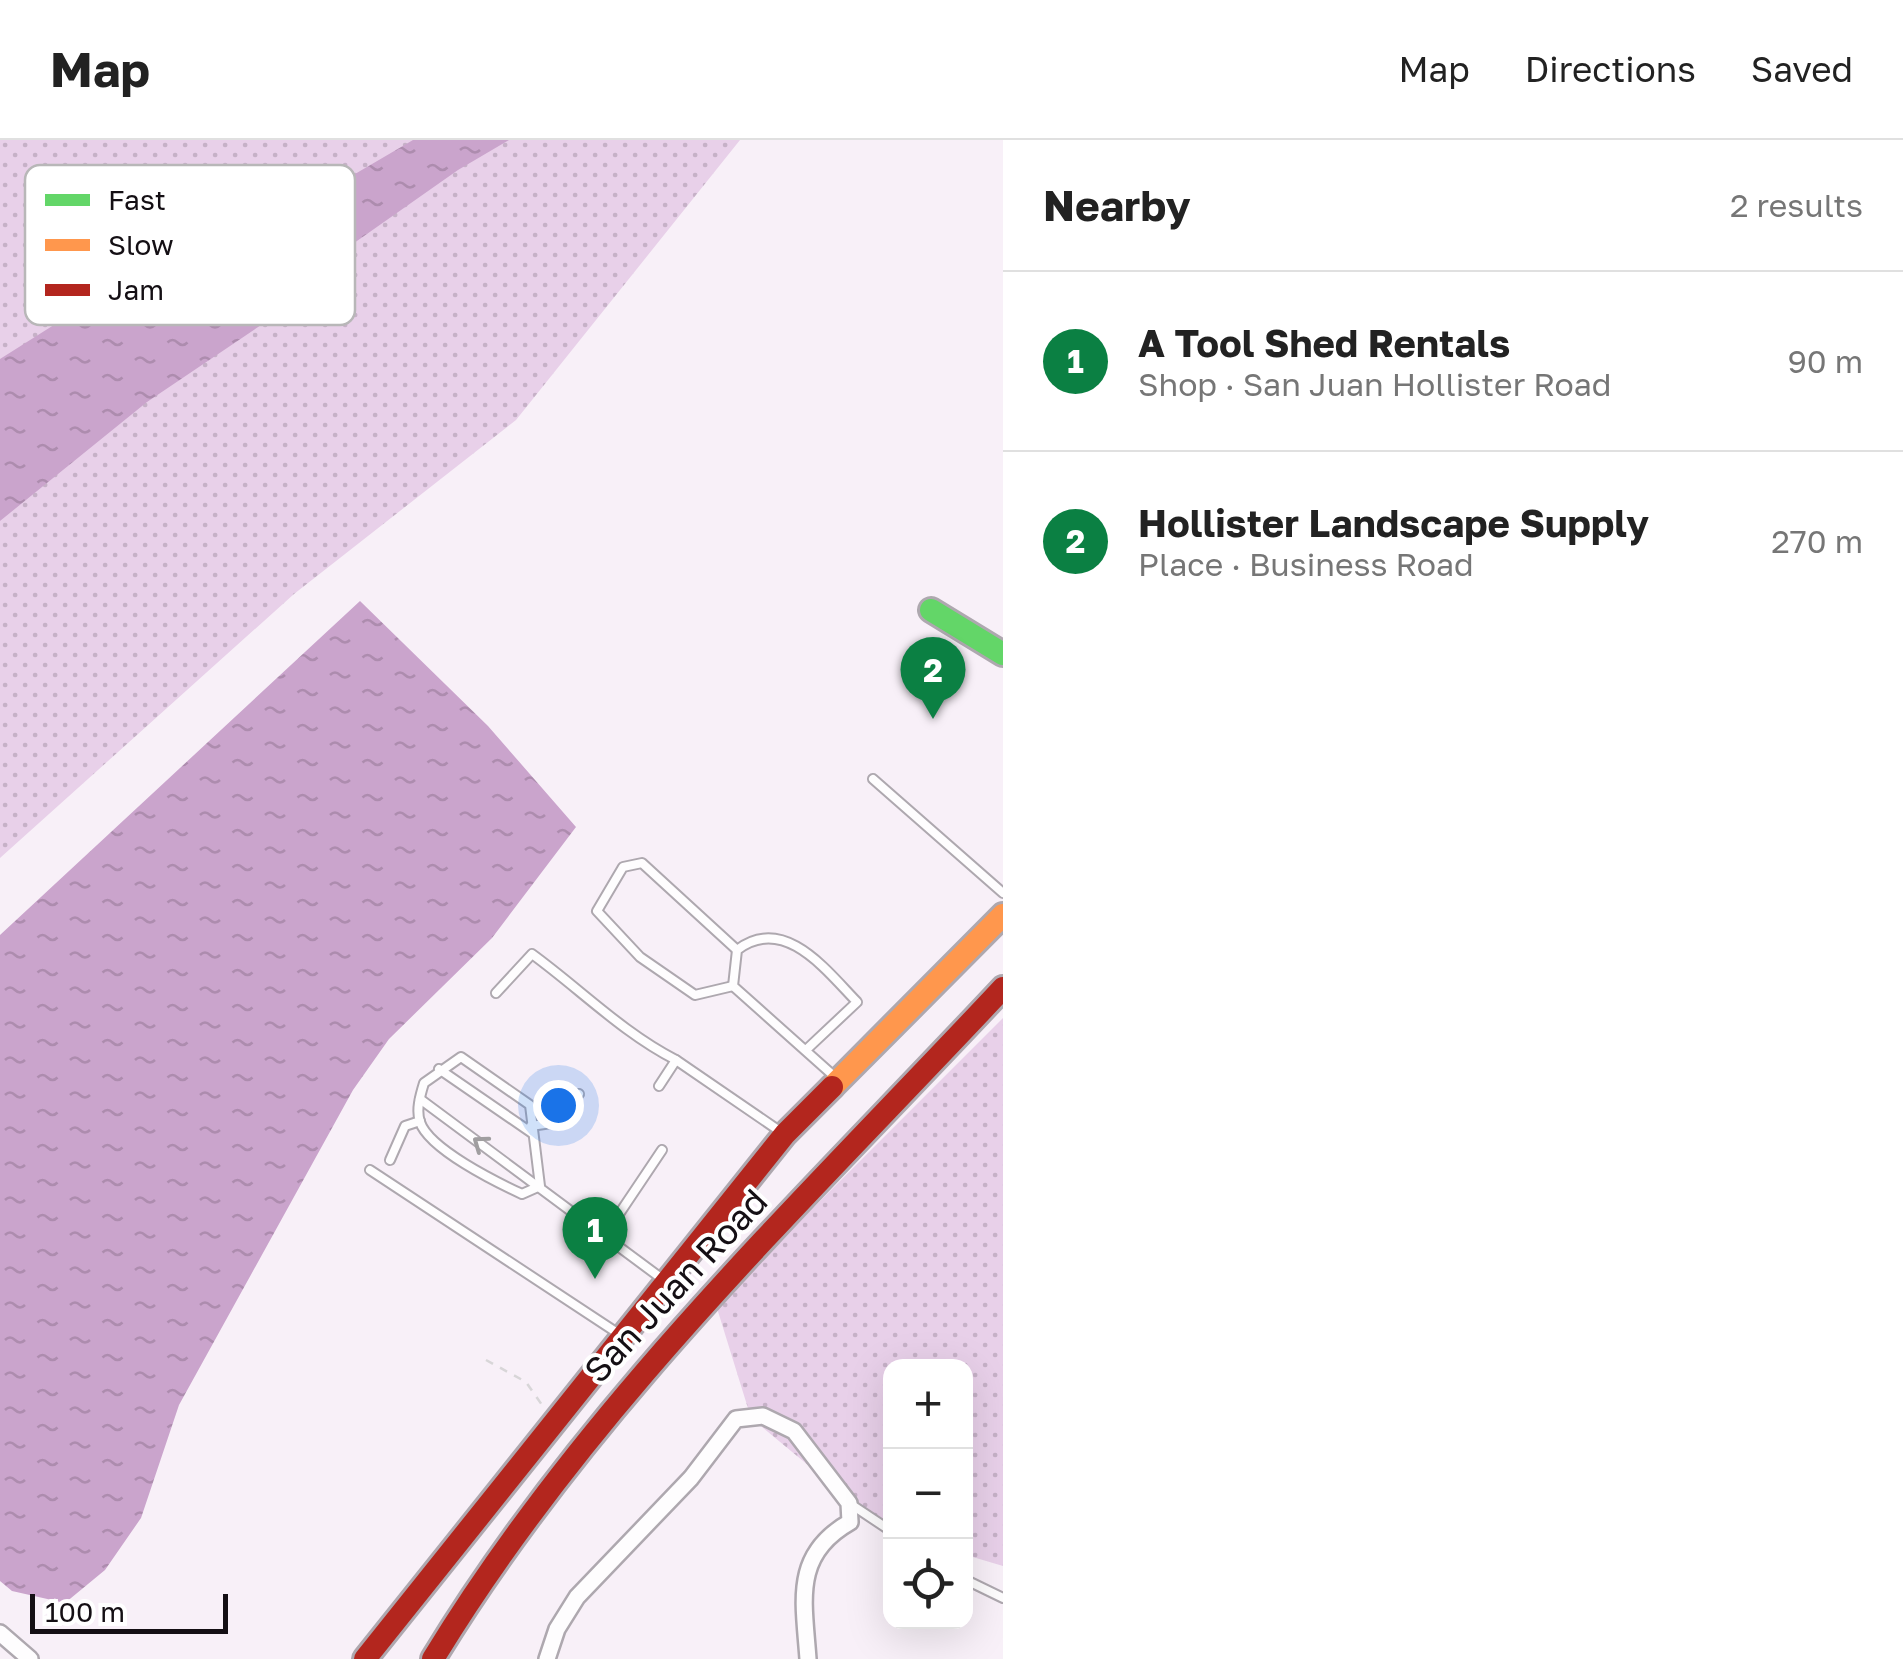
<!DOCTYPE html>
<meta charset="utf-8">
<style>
:root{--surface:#fff;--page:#f2f2f2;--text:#222;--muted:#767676;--line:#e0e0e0;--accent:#0b8043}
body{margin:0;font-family:"Golos Text",sans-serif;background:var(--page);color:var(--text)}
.controls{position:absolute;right:30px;bottom:30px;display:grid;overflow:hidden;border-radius:20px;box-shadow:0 10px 40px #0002}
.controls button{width:90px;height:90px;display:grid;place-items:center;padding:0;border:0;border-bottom:2px solid var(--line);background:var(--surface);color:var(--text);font:50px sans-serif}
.scale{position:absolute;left:30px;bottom:25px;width:198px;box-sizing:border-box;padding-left:10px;border:5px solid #140f14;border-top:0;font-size:28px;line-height:35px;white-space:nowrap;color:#140f14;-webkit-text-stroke:8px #fff;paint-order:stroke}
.you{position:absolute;left:558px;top:965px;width:35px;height:35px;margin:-25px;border:8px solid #fff;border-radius:50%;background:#1a73e8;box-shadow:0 0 0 15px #1a73e833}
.badge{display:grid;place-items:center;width:65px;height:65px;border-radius:50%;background:var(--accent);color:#fff;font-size:32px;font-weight:700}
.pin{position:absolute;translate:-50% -82px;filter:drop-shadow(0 2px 5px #0008)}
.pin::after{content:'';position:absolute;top:52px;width:35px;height:30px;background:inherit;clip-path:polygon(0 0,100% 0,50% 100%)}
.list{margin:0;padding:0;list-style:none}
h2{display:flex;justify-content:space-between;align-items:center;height:130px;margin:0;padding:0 40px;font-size:42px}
h2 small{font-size:32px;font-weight:400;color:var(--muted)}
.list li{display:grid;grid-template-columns:65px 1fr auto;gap:30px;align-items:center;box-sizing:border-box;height:180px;padding:0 40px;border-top:2px solid var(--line)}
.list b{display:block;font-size:38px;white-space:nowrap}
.list p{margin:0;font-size:32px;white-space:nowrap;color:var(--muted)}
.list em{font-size:32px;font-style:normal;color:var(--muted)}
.icon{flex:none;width:55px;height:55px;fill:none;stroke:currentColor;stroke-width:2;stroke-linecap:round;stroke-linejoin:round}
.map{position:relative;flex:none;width:1003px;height:1519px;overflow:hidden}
header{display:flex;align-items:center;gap:60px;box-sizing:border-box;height:140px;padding:0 50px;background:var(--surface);border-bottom:2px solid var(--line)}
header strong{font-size:48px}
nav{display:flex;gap:55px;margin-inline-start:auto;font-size:35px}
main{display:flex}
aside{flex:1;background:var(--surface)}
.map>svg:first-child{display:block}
.grass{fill:url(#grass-dots)}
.water{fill:url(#water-ripples)}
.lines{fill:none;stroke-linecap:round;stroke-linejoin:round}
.lane-casing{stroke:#aea8af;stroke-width:12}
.street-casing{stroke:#aea8af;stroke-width:20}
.fast-casing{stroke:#aea8af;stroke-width:28}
.slow-casing{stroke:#aea8af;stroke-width:28}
.jam-casing{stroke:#aea8af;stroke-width:28}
.path{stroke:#d8d6d8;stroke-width:2.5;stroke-dasharray:8 8;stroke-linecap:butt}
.lane{stroke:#fefdfe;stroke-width:8}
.street{stroke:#fefdfe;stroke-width:15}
.fast{stroke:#63d668;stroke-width:22}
.slow{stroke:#ff974d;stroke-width:22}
.jam{stroke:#b3261e;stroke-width:22}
.oneway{stroke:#a09ea0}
.labels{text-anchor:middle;stroke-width:8;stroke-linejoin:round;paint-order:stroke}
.street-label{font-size:35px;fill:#140f14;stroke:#fff}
.key{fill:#fff;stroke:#b8b7b8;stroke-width:2.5}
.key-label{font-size:28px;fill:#140f14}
</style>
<header>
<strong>Map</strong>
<nav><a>Map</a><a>Directions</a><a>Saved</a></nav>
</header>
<main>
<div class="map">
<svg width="1003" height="1519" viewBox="0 0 1003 1519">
<defs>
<pattern id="grass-dots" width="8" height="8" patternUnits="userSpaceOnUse" patternTransform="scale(2.5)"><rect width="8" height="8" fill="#e8d0e9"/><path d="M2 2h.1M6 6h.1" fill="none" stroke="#c6b1c7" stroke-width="1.8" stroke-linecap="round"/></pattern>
<pattern id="water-ripples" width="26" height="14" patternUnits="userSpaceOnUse" patternTransform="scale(2.5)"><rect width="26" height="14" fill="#caa4cc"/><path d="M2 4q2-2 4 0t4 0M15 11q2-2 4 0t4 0" fill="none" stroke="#ad8cae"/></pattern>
</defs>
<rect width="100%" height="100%" fill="#f8f0f8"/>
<g class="grass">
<polygon points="0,0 740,0 516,280 294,454 0,718"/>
<polygon points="1003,878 1003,1426 966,1415 966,1226 891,1226 890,1393 751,1278 716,1165"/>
</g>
<g class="water">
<polygon points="413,0 509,0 458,30 300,141 261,185 147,262 0,381 0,219 133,135 285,75"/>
<polygon points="360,461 488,586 576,687 492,798 389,899 353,950 179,1265 141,1378 105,1430 65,1463 12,1451 0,1441 0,795"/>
</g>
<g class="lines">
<g class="lane-casing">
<g id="lane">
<polyline points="873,639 1003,753"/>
<polyline points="733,846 695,855 640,817 597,771 623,727 642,723 737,810"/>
<path d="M496,853l36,-39c48,35 91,79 144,106"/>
<path d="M807,909l50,-47c-31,-32 -73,-88 -120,-52l-4,36 102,91"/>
<path d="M461,917l69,48 10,81 -18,8c-26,-12 -93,-45 -102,-72 -4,-12 0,-26 4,-39z"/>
<polyline points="439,929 532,993"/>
<polyline points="659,946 676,920 781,992"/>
<polyline points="420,959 665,1141"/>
<polyline points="531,986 558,982 579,954"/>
<polyline points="390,1020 405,986 420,981"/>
<polyline points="370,1030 622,1196"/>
<polyline points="605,1095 662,1010"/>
<polyline points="849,1363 891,1391"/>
<polyline points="966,1440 1003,1458"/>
</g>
</g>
<g class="street-casing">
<g id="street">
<polyline points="0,1493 30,1519"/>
<path d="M547,1519l10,-30 20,-32 114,-119 45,-59 27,-3 31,15 55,72 1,19c-58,33 -46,79 -42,137"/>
</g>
</g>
<g class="fast-casing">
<polyline id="fast" points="931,470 1003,514"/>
</g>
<g class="slow-casing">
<polyline id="slow" points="832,947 1003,775"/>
</g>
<g class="jam-casing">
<g id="jam">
<polyline points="365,1519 785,994 832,947"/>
<path d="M433,1519c153,-252 370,-457 570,-671"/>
</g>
</g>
<polyline class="path" points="486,1220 526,1242 542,1265"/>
<use href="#lane" class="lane"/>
<use href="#street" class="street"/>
<use href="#fast" class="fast"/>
<use href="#slow" class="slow"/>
<use href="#jam" class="jam"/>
</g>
<defs><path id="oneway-chevron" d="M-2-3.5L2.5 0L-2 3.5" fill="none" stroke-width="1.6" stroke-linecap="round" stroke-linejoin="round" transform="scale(2.5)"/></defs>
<use class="oneway" href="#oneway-chevron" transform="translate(480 1003) rotate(-144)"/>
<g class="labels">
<g class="street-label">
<text transform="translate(676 1146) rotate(-47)" y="12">San Juan Road</text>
</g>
</g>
<rect x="25" y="25" width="330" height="160" rx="15" class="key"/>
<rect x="45" y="54" width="45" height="12" fill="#63d668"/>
<rect x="45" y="99" width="45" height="12" fill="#ff974d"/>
<rect x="45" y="144" width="45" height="12" fill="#b3261e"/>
<g class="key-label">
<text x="108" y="70">Fast</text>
<text x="108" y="115">Slow</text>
<text x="108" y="160">Jam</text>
</g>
</svg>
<div class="controls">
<button>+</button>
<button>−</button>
<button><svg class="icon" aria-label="locate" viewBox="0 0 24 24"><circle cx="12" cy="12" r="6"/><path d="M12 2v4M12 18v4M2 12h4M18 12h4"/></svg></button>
</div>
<div class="scale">100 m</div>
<div class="you"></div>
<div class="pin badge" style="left:595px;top:1139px">1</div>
<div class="pin badge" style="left:933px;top:579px">2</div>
</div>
<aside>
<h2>Nearby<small>2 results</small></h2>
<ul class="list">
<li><span class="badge">1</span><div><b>A Tool Shed Rentals</b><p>Shop · San Juan Hollister Road</p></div><em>90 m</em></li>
<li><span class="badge">2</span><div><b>Hollister Landscape Supply</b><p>Place · Business Road</p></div><em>270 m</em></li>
</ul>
</aside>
</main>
